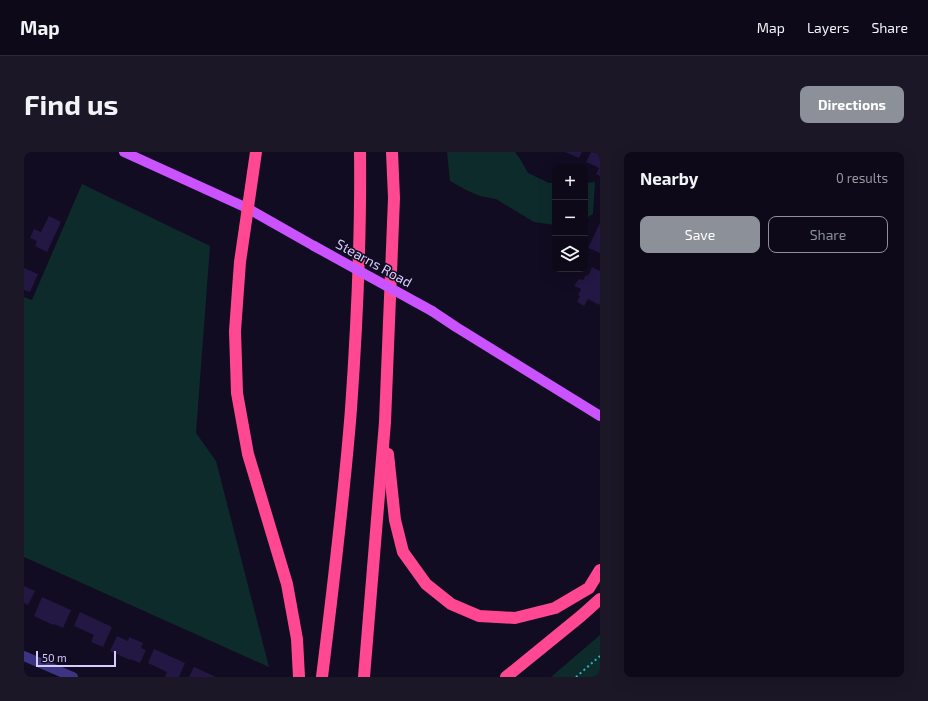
<!DOCTYPE html>
<meta charset="utf-8">
<style>
:root{--surface:#0d0919;--page:#1b1726;--text:#f1f3f6;--muted:#9a9aa2;--line:#2d2a38;--accent:#8c9099}
body{margin:0;font-family:"Exo 2",sans-serif;background:var(--page);color:var(--text)}
.controls{position:absolute;right:12px;top:12px;display:grid;overflow:hidden;border-radius:8px;box-shadow:0 4px 16px #0002}
.controls button{width:36px;height:36px;display:grid;place-items:center;padding:0;border:0;border-bottom:1px solid var(--line);background:var(--surface);color:var(--text);font:20px sans-serif}
.scale{position:absolute;left:12px;bottom:10px;width:80px;box-sizing:border-box;padding-left:4px;border:2px solid #d5ccff;border-top:0;font-size:11px;line-height:14px;white-space:nowrap;color:#d5ccff;-webkit-text-stroke:3px #110c21;paint-order:stroke}
.list{margin:0;padding:0;list-style:none}
h2{display:flex;justify-content:space-between;align-items:center;height:52px;margin:0;padding:0 16px;font-size:17px}
h2 small{font-size:13px;font-weight:400;color:var(--muted)}
.actions{display:flex;gap:8px;padding:12px 16px}
.actions a{flex:1;padding:9px 0;border:1px solid var(--accent);border-radius:8px;text-align:center;font-size:14px;color:var(--accent)}
.actions .main{background:var(--accent);color:#fff}
.icon{flex:none;width:22px;height:22px;fill:none;stroke:currentColor;stroke-width:2;stroke-linecap:round;stroke-linejoin:round}
.map{position:relative;flex:none;width:576px;height:525px;overflow:hidden;border-radius:8px}
header{display:flex;align-items:center;gap:24px;box-sizing:border-box;height:56px;padding:0 20px;background:var(--surface);border-bottom:1px solid var(--line)}
header strong{font-size:19px}
nav{display:flex;gap:22px;margin-inline-start:auto;font-size:14px}
.intro{display:flex;align-items:center;justify-content:space-between;box-sizing:border-box;height:96px;padding:0 24px}
h1{margin:0;font-size:28px}
.button{padding:10px 18px;border-radius:8px;background:var(--accent);color:#fff;font-size:14px;font-weight:700}
main{display:flex;gap:24px;padding:0 24px}
aside{flex:1;background:var(--surface);border-radius:8px;box-shadow:0 4px 16px #0002}
.map>svg:first-child{display:block}
.green{fill:#0e2b2c}
.building{fill:#231743}
.lines{fill:none;stroke-linecap:round;stroke-linejoin:round}
.path{stroke:#26b7b9;stroke-width:2;stroke-dasharray:2 3;stroke-linecap:butt}
.minor{stroke:#3c3483;stroke-width:10}
.major{stroke:#cb53ff;stroke-width:10}
.highway{stroke:#ff4792;stroke-width:12}
.major-bridge{stroke:#cb53ff;stroke-width:10}
.labels{text-anchor:middle;stroke-width:3;stroke-linejoin:round;paint-order:stroke}
.street-label{font-size:14px;fill:#d5ccff;stroke:#110c21}
</style>
<header>
<strong>Map</strong>
<nav><a>Map</a><a>Layers</a><a>Share</a></nav>
</header>
<div class="intro"><h1>Find us</h1><a class="button">Directions</a></div>
<main>
<div class="map">
<svg width="576" height="525" viewBox="0 0 576 525">
<rect width="100%" height="100%" fill="#110c21"/>
<g class="green">
<polygon points="423,0 491,0 496,7 504,21 525,31 531,31 531,73 510,70 472,47 456,44 444,39 426,29"/>
<polygon points="571,30 569,62 561,67 561,31"/>
<polygon points="58,32 186,94 172,281 192,309 245,515 0,405 0,145 8,148"/>
<polygon points="576,483 576,525 527,525"/>
</g>
<g class="building">
<polygon points="541,0 558,0 555,6"/>
<polygon points="567,0 576,1 576,24 572,22 575,16 562,10"/>
<polygon points="25,64 37,70 23,100 11,94 13,89 6,86 10,77 17,80"/>
<polygon points="576,71 576,101 564,96"/>
<polygon points="568,115 576,119 576,151 575,153 564,147 560,154 553,150 556,144 554,143 557,137 550,134 555,127 559,128 562,123 564,124"/>
<polygon points="0,116 14,122 6,140 0,138"/>
<polygon points="0,434 11,439 4,453 0,451"/>
<polygon points="18,445 47,458 39,476 30,472 29,473 10,464"/>
<polygon points="56,460 88,475 79,495 67,490 70,483 50,474"/>
<polygon points="93,484 104,489 105,485 119,491 117,496 122,498 116,511 106,507 106,508 86,499"/>
<polygon points="130,497 161,511 155,525 141,525 143,520 124,511"/>
<polygon points="170,515 192,525 165,525"/>
</g>
<g class="lines">
<polyline class="path" points="552,525 576,504"/>
<polyline class="minor" points="0,504 49,525"/>
<g class="major">
<polyline points="100,0 223,56 290,94"/>
<polyline points="408,159 432,175 576,264"/>
</g>
<g class="highway">
<polyline points="232,0 216,110 211,179 213,241 224,302 263,432 273,487 275,525"/>
<polyline points="364,302 371,368 379,400 402,432 427,452 455,464 491,466 531,456 565,436 576,418"/>
<path d="M298,525c11,-89 22,-178 29,-268 6,-85 10,-171 9,-257"/>
<polyline points="340,525 361,270 370,46 368,0"/>
<polyline points="482,525 557,464 576,447"/>
</g>
<polyline class="major-bridge" points="290,94 408,159"/>
</g>
<g class="labels">
<g class="street-label">
<text transform="translate(350 111) rotate(29)" y="5">Stearns Road</text>
</g>
</g>
</svg>
<div class="controls">
<button>+</button>
<button>−</button>
<button><svg class="icon" aria-label="layers" viewBox="0 0 24 24"><path d="M12 4l9 5-9 5-9-5zM3 14l9 5 9-5"/></svg></button>
</div>
<div class="scale">50 m</div>
</div>
<aside>
<h2>Nearby<small>0 results</small></h2>
<ul class="list">
</ul>
<div class="actions"><a class="main">Save</a><a>Share</a></div>
</aside>
</main>
